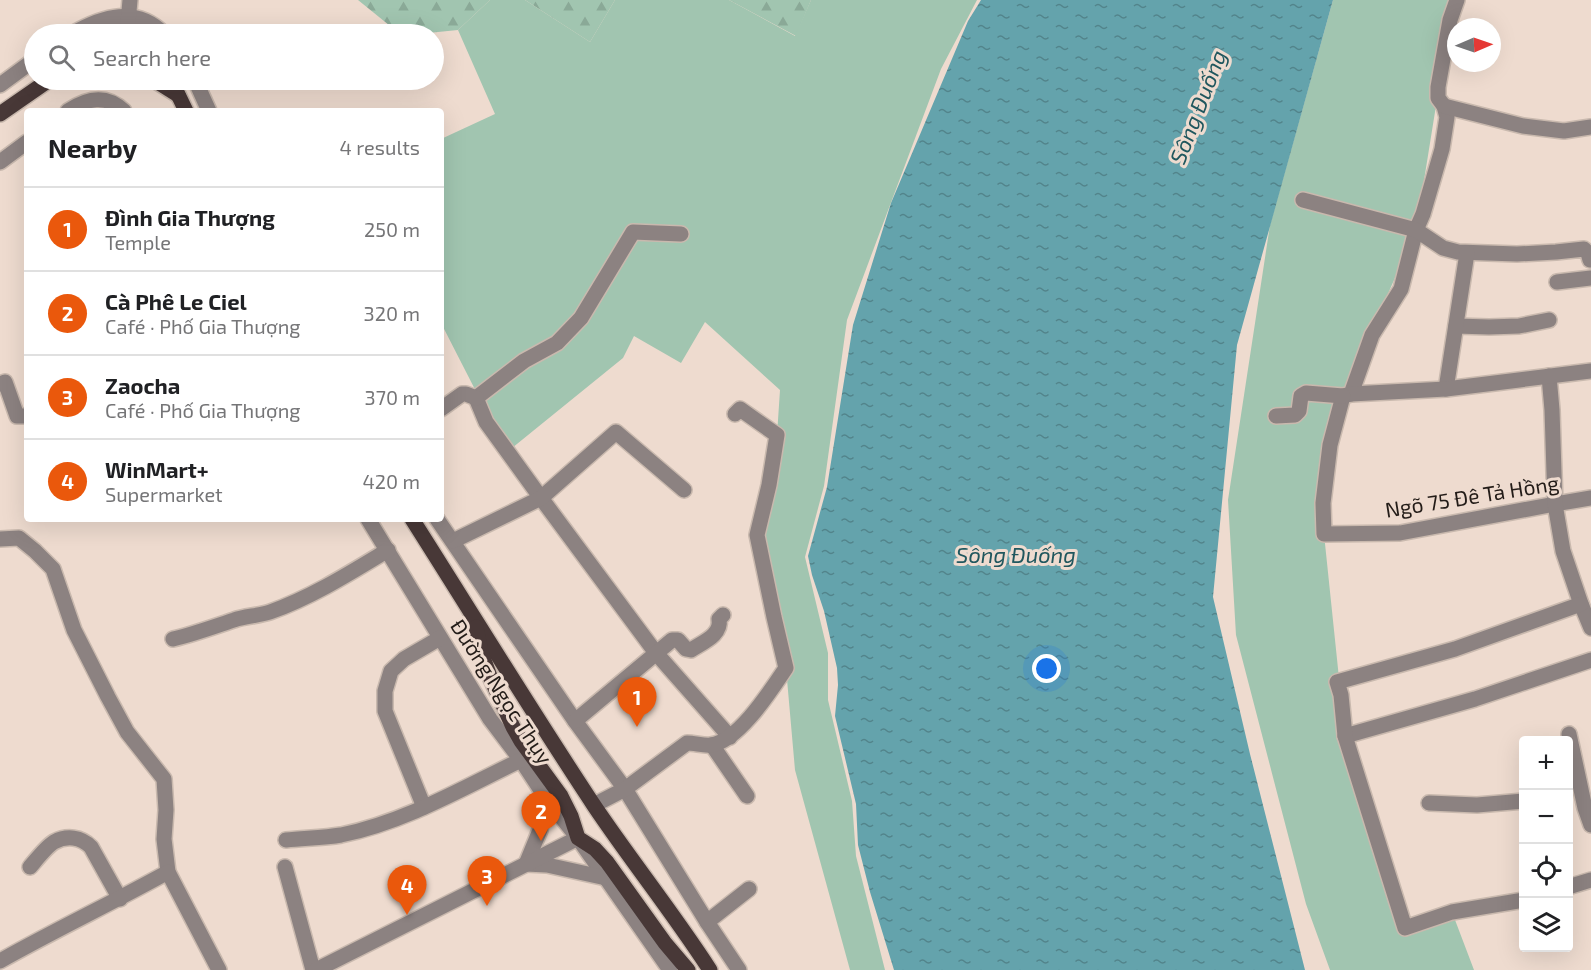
<!DOCTYPE html>
<meta charset="utf-8">
<style>
:root{--surface:#fff;--page:#f6f6f6;--text:#202124;--muted:#757577;--line:#e0e0e0;--accent:#ea580c}
body{margin:0;font-family:"Exo 2",sans-serif;background:var(--page);color:var(--text)}
.controls{position:absolute;right:18px;bottom:18px;display:grid;overflow:hidden;border-radius:6px;box-shadow:0 6px 24px #0002}
.controls button{width:54px;height:54px;display:grid;place-items:center;padding:0;border:0;border-bottom:2px solid var(--line);background:var(--surface);color:var(--text);font:30px sans-serif}
.compass{position:absolute;left:1447px;top:18px;width:54px;height:54px;border-radius:50%;background:var(--surface);box-shadow:0 6px 24px #0002;rotate:88deg}
.you{position:absolute;left:1047px;top:669px;width:21px;height:21px;margin:-15px;border:4px solid #fff;border-radius:50%;background:#1a73e8;box-shadow:0 0 0 9px #1a73e833}
.badge{display:grid;place-items:center;width:39px;height:39px;border-radius:50%;background:var(--accent);color:#fff;font-size:20px;font-weight:700}
.pin{position:absolute;translate:-50% -50px;filter:drop-shadow(0 2px 3px #0008)}
.pin::after{content:'';position:absolute;top:32px;width:21px;height:18px;background:inherit;clip-path:polygon(0 0,100% 0,50% 100%)}
.list{margin:0;padding:0;list-style:none}
h2{display:flex;justify-content:space-between;align-items:center;height:78px;margin:0;padding:0 24px;font-size:26px}
h2 small{font-size:20px;font-weight:400;color:var(--muted)}
.list li{display:grid;grid-template-columns:39px 1fr auto;gap:18px;align-items:center;box-sizing:border-box;height:84px;padding:0 24px;border-top:2px solid var(--line)}
.list b{display:block;font-size:22px;white-space:nowrap}
.list p{margin:0;font-size:20px;white-space:nowrap;color:var(--muted)}
.list em{font-size:20px;font-style:normal;color:var(--muted)}
.icon{flex:none;width:33px;height:33px;fill:none;stroke:currentColor;stroke-width:2;stroke-linecap:round;stroke-linejoin:round}
.map{position:relative;flex:none;width:1591px;height:970px;overflow:hidden}
.search{position:absolute;background:var(--surface);box-shadow:0 6px 24px #0002;left:24px;top:24px;width:420px;height:66px;display:flex;align-items:center;gap:15px;box-sizing:border-box;padding:0 21px;border-radius:33px;color:var(--muted);font-size:22px}
.panel{position:absolute;background:var(--surface);box-shadow:0 6px 24px #0002;left:24px;top:108px;width:420px;height:414px;border-radius:6px}
.map>svg:first-child{display:block}
.forest{fill:url(#forest-firs)}
.garden{fill:#a1c5b0}
.water{fill:url(#water-ripples)}
.lines{fill:none;stroke-linecap:round;stroke-linejoin:round}
.minor-casing{stroke:#c9b9ae;stroke-width:18}
.major-casing{stroke:#c9b9ae;stroke-width:18}
.minor{stroke:#8c8281;stroke-width:15}
.major{stroke:#483837;stroke-width:15}
.labels{text-anchor:middle;stroke-width:6;stroke-linejoin:round;paint-order:stroke}
.street-label{font-size:21px;fill:#231c18;stroke:#eedbcf}
.water-label{font-size:22px;font-style:italic;fill:#20575e;stroke:#eedbcf}
</style>
<div class="map">
<svg width="1591" height="970" viewBox="0 0 1591 970">
<defs>
<pattern id="forest-firs" width="22" height="20" patternUnits="userSpaceOnUse" patternTransform="scale(1.5)"><rect width="22" height="20" fill="#a1c5b0"/><path d="M5 1l3.5 6h-7zM16 11l3.5 6h-7z" fill="#8aa997"/></pattern>
<pattern id="water-ripples" width="26" height="14" patternUnits="userSpaceOnUse" patternTransform="scale(1.5)"><rect width="26" height="14" fill="#64a3ac"/><path d="M2 4q2-2 4 0t4 0M15 11q2-2 4 0t4 0" fill="none" stroke="#52848b"/></pattern>
</defs>
<rect width="100%" height="100%" fill="#eedbcf"/>
<g class="forest">
<polygon points="358,0 490,0 458,30 418,34 400,34"/>
<polygon points="525,0 615,0 590,42"/>
<polygon points="729,0 811,0 796,36"/>
</g>
<g class="garden">
<polygon points="490,0 525,0 590,42 615,0 729,0 795,36 811,0 977,0 941,69 847,320 824,486 805,557 828,653 828,700 852,801 856,856 885,970 850,970 795,770 786,668 757,535 777,435 780,390 705,322 681,363 634,336 623,358 507,452 441,323 441,139 495,114 458,30"/>
<polygon points="1333,0 1453,0 1416,230 1343,396 1324,534 1345,736 1405,927 1452,912 1474,970 1330,970 1306,904 1236,635 1228,500 1270,225"/>
</g>
<polygon class="water" points="981,0 1333,0 1237,345 1213,597 1250,754 1305,970 894,970 870,892 858,845 856,804 835,716 838,685 837,668 824,611 812,575 808,556 827,487 853,325 891,203 968,21"/>
<g class="lines">
<g class="minor-casing">
<g id="minor">
<polyline points="1457,0 1450,20 1438,87 1438,98 1444,106 1447,117 1442,149 1423,214 1416,230 1401,289 1372,335 1351,394 1343,396 1330,445 1323,503 1324,534 1400,533 1555,504 1591,498"/>
<path d="M72,34c31,-18 64,-28 92,0"/>
<polyline points="127,34 130,0"/>
<polyline points="195,80 209,111"/>
<polyline points="0,85 34,60"/>
<polyline points="1444,106 1523,126 1564,131 1591,127"/>
<path d="M68,111c19,-13 38,-17 56,0"/>
<polyline points="0,162 27,142"/>
<polyline points="1303,200 1416,230 1443,248 1458,252 1517,254 1556,252 1584,249 1588,253 1590,260 1591,259"/>
<polyline points="1557,282 1591,278"/>
<polyline points="1456,326 1489,327 1519,326 1549,320"/>
<polyline points="1549,376 1552,410 1555,504 1563,551 1581,604 1591,628"/>
<polyline points="0,384 5,382 17,416 27,416"/>
<polyline points="1446,389 1467,253"/>
<polyline points="1351,394 1446,389 1591,371"/>
<polyline points="476,398 486,422 541,498 656,653 730,737"/>
<polyline points="476,398 524,361 557,343 581,318 633,232 681,234"/>
<polyline points="441,409 462,394 466,394 476,398"/>
<polyline points="1276,416 1295,415 1299,411 1301,396 1306,393 1343,396"/>
<polyline points="368,519 490,719 521,760 546,798 578,838 670,970"/>
<polyline points="437,519 575,721 625,789 707,922 739,970"/>
<polyline points="0,539 19,538 35,551 53,569 74,630 108,697 127,732 164,779 166,810 164,839 168,872 219,970"/>
<polyline points="453,541 541,498 616,432 684,490"/>
<path d="M173,639c21,-5 40,-12 61,-19 11,-4 24,-4 36,-8 42,-15 80,-39 118,-62"/>
<path d="M575,721l97,-81h6l8,9 5,1c12,-8 31,-15 28,-31l4,-4"/>
<polyline points="1569,734 1585,808 1591,825"/>
<polyline points="1345,736 1475,699 1591,660"/>
<polyline points="712,745 747,796"/>
<polyline points="546,798 540,830 526,864 547,865 606,878"/>
<polyline points="1429,803 1477,805 1524,801"/>
<path d="M594,805l31,-16 62,-46c8,0 17,3 24,2 28,-4 60,-55 75,-77l-12,-51 -17,-82 12,-50 8,-50 -37,-26 -5,5"/>
<polyline points="424,807 385,711 385,691 391,671 404,659 440,638"/>
<path d="M286,840c18,-2 37,-2 55,-5 64,-13 122,-47 180,-75"/>
<path d="M30,867c6,-7 16,-20 24,-25 13,-7 27,-5 37,5l29,52"/>
<polyline points="285,867 313,970"/>
<polyline points="1568,887 1591,880"/>
<polyline points="1524,900 1452,912 1405,928 1345,736 1341,695 1337,682 1455,649 1581,604"/>
<polyline points="707,922 749,889"/>
<path d="M0,961c55,-31 112,-58 168,-89"/>
<polyline points="316,970 578,838"/>
</g>
</g>
<g class="major-casing">
<g id="major">
<polyline points="154,80 178,95"/>
<polyline points="171,80 186,111"/>
<polyline points="0,114 49,80"/>
<path d="M412,519c61,96 120,193 183,288 37,55 79,107 115,163"/>
<polyline points="476,627 481,652 491,679 513,727 521,741 561,796 571,816 578,838 595,849 607,862 665,943 688,970"/>
</g>
</g>
<use href="#minor" class="minor"/>
<use href="#major" class="major"/>
</g>
<g class="labels">
<g class="street-label">
<text transform="translate(1472 497) rotate(-9)" y="7">Ngõ 75 Đê Tả Hồng</text>
<text transform="translate(501 692) rotate(57)" y="7">Đường Ngọc Thụy</text>
</g>
<g class="water-label">
<text transform="translate(1198 107) rotate(-69)" y="8">Sông Đuống</text>
<text x="1016" y="563">Sông Đuống</text>
</g>
</g>
</svg>
<div class="controls">
<button>+</button>
<button>−</button>
<button><svg class="icon" aria-label="locate" viewBox="0 0 24 24"><circle cx="12" cy="12" r="6"/><path d="M12 2v4M12 18v4M2 12h4M18 12h4"/></svg></button>
<button><svg class="icon" aria-label="layers" viewBox="0 0 24 24"><path d="M12 4l9 5-9 5-9-5zM3 14l9 5 9-5"/></svg></button>
</div>
<svg class="compass" viewBox="-18 -18 36 36"><path d="M0-13l5 13h-10z" fill="#e53935"/><path d="M0 13l5-13h-10z" fill="#757577"/></svg>
<div class="you"></div>
<div class="pin badge" style="left:637px;top:727px">1</div>
<div class="pin badge" style="left:541px;top:841px">2</div>
<div class="pin badge" style="left:487px;top:906px">3</div>
<div class="pin badge" style="left:407px;top:915px">4</div>
<div class="search"><svg class="icon" aria-label="search" viewBox="0 0 24 24"><circle cx="10" cy="10" r="6"/><path d="M15 15l6 6"/></svg>Search here</div>
<section class="panel">
<h2>Nearby<small>4 results</small></h2>
<ul class="list">
<li><span class="badge">1</span><div><b>Đình Gia Thượng</b><p>Temple</p></div><em>250 m</em></li>
<li><span class="badge">2</span><div><b>Cà Phê Le Ciel</b><p>Café · Phố Gia Thượng</p></div><em>320 m</em></li>
<li><span class="badge">3</span><div><b>Zaocha</b><p>Café · Phố Gia Thượng</p></div><em>370 m</em></li>
<li><span class="badge">4</span><div><b>WinMart+</b><p>Supermarket</p></div><em>420 m</em></li>
</ul>
</section>
</div>
